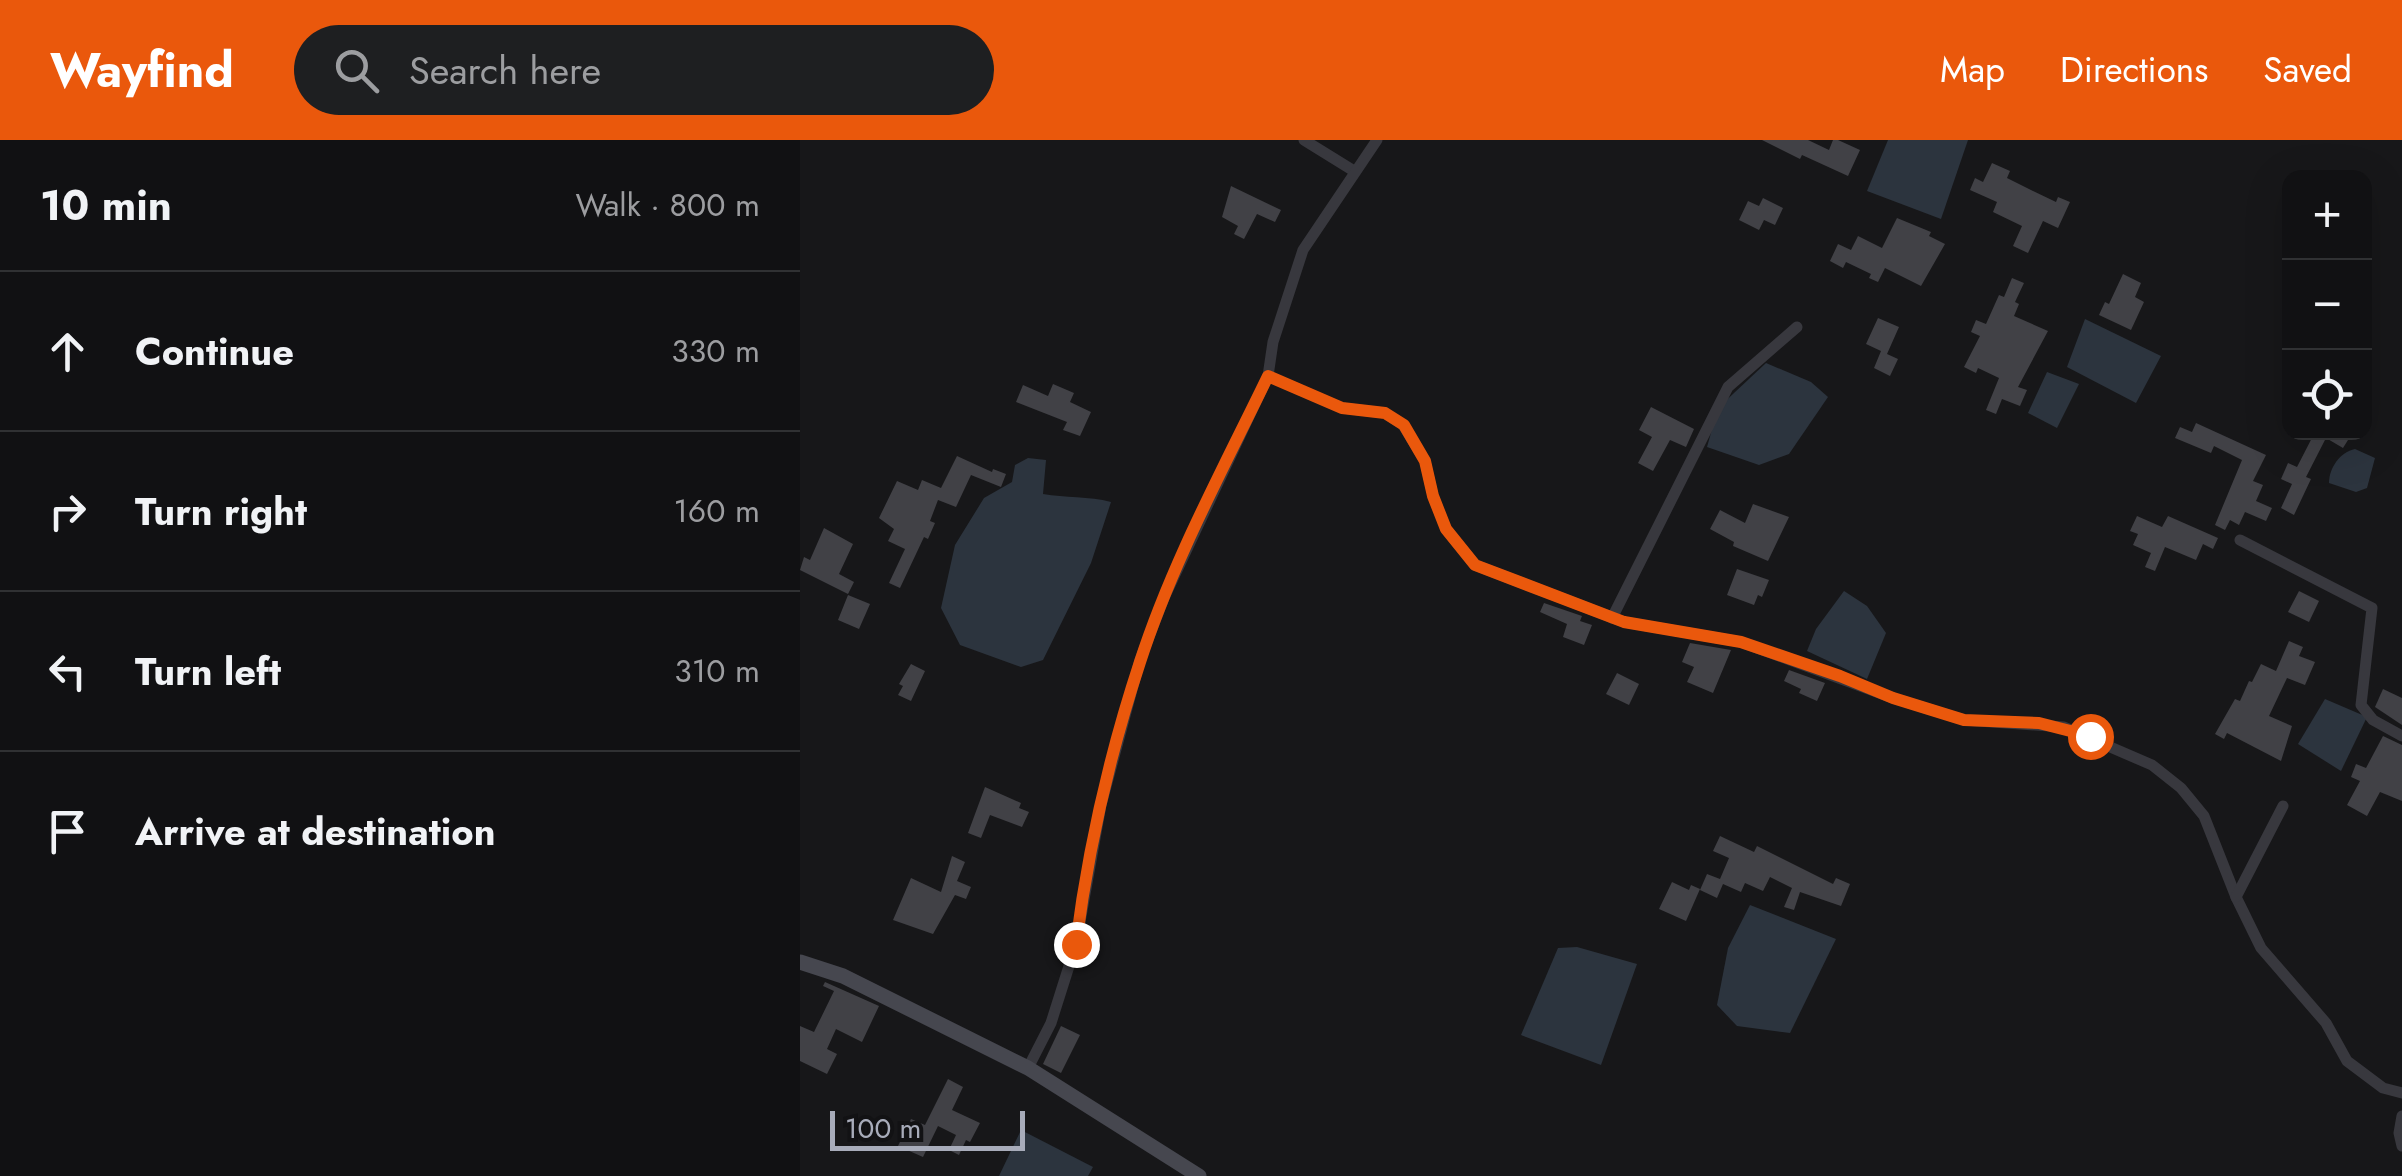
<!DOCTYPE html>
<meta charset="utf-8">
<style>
:root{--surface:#111113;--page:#1e1f21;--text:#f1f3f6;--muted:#9c9da0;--line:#303133;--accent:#ea580c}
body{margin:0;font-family:Jost,sans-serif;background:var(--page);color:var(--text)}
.controls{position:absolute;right:30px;top:30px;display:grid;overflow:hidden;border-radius:20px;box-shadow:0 10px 40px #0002}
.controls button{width:90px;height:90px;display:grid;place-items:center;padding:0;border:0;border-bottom:2px solid var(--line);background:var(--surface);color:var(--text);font:50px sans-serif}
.scale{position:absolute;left:30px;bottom:25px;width:195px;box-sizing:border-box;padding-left:10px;border:5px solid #a8acba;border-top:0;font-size:28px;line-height:35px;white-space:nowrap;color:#a8acba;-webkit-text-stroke:8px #121214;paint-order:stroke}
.stop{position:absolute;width:30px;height:30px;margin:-22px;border:8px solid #ea580c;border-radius:50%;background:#fff}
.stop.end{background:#ea580c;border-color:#fff;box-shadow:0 2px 10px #0008}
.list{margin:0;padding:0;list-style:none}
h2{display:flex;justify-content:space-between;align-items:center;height:130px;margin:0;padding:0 40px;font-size:42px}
h2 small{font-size:32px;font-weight:400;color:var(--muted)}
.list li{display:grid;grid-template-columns:65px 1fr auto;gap:30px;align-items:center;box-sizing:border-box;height:160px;padding:0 40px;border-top:2px solid var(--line)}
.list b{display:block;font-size:38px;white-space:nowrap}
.list em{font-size:32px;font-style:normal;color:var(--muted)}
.icon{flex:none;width:55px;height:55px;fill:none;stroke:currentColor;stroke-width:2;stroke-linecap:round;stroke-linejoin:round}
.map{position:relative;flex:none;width:1602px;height:1036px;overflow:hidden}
header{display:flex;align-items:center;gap:60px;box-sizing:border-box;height:140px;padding:0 50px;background:var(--accent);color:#fff}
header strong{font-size:48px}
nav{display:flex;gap:55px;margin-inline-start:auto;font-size:35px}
.search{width:700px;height:90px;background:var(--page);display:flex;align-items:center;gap:25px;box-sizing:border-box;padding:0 35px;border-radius:55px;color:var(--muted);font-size:38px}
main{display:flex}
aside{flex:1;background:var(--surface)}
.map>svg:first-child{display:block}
.water{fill:#2c343e}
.building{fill:#414146}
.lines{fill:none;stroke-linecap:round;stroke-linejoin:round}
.minor{stroke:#38383e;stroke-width:11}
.secondary{stroke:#46474f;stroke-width:15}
.route{stroke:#ea580c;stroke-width:12}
</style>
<header>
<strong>Wayfind</strong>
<div class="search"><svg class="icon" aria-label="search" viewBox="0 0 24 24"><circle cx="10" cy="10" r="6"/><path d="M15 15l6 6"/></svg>Search here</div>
<nav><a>Map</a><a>Directions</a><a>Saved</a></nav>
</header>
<main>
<aside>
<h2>10 min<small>Walk · 800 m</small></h2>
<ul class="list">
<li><svg class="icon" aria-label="ahead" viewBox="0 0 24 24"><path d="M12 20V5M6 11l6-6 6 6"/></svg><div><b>Continue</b></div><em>330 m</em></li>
<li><svg class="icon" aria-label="right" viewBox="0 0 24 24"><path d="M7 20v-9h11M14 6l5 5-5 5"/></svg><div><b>Turn right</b></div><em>160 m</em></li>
<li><svg class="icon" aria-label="left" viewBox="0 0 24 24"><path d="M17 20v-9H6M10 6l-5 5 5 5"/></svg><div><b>Turn left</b></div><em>310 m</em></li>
<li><svg class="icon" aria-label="arrive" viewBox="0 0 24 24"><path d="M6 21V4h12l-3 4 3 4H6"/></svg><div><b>Arrive at destination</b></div></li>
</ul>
</aside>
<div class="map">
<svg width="1602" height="1036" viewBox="0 0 1602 1036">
<rect width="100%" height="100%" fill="#171719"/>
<g class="water">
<polygon points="1088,0 1168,0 1141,79 1067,51"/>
<polygon points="1285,179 1361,216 1336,263 1267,227"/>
<polygon points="966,223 1011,242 1028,257 989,314 959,325 907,307 918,268"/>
<polygon points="1247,232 1279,244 1257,288 1228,273"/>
<path d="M1555,309l20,9 -8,30 -11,4 -27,-9c0,-15 11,-31 26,-34z"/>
<path d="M228,318l18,2 -3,34c22,4 46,2 68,8l-20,61 -48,97 -22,7 -61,-22 -19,-37 14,-63 29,-47 28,-16 3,-17z"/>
<polygon points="1044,451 1067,466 1086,493 1067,539 1007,511 1016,489"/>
<polygon points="1525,559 1567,577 1541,631 1498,604"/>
<polygon points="950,765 1036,799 990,893 937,886 917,865 928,808"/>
<polygon points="777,807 837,824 801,925 721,895 758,808"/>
<polygon points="221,990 293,1027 288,1036 199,1036"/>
</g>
<g class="building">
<polygon points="962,0 1008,0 1029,10 1033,0 1038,0 1060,10 1048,36 1002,15 1000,19"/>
<polygon points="1192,23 1210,31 1207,38 1227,48 1256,62 1258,57 1270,62 1258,88 1243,81 1228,113 1213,106 1222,86 1193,72 1197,62 1170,50 1175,38 1183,42"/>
<polygon points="431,46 481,70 475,82 457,74 444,99 434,94 438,86 422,77"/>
<polygon points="963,58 983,68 975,85 964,80 959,90 939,80 948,61 959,66"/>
<polygon points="1097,78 1131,92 1129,96 1145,104 1121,146 1085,128 1078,142 1069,138 1071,134 1046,122 1043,128 1030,121 1038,104 1051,110 1058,96 1082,108"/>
<polygon points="1323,134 1341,143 1335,157 1344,162 1331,190 1299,175 1305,162 1309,164"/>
<polygon points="1212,138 1224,143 1215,162 1219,164 1214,176 1248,191 1218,247 1227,250 1220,266 1202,259 1196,274 1186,270 1199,238 1178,228 1176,233 1164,227 1180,196 1171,192 1176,180 1186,184 1199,155 1204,157"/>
<polygon points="1078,178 1099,187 1087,214 1098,219 1090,236 1074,228 1081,211 1066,204"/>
<polygon points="253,244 274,253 270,262 291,272 280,296 263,290 267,282 216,262 223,245 248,256"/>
<polygon points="851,267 894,289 886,307 870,300 853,331 838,323 852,297 839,290"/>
<polygon points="1396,283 1466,315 1453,341 1463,345 1456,361 1472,368 1466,381 1445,372 1439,385 1430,380 1425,390 1415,385 1442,320 1414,306 1411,313 1375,298 1380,287 1392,292"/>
<polygon points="1515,292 1553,292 1543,308 1526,298 1506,337 1511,339 1494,375 1481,368 1492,344 1481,339 1488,323 1497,327"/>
<polygon points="157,316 192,332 193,329 206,334 201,347 171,335 156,367 138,360 130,381 135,383 128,399 124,397 100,448 89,443 105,409 88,401 94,389 79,378 97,341 118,350 122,340 141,348"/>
<polygon points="953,364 989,377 968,421 933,406 934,402 910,389 920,370 945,383"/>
<polygon points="1337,376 1362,387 1368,376 1418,398 1413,409 1403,404 1396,420 1365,407 1355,431 1345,427 1351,413 1333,405 1338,394 1330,391"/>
<polygon points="24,388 53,404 39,434 54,442 48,454 0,430 4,417 10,420"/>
<polygon points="937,429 969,440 962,457 958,455 954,465 927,455"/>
<polygon points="1499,451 1519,461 1509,482 1488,472"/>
<polygon points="48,455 70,464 59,489 38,480"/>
<polygon points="744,463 782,476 780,481 792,485 784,505 763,497 767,484 740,472"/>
<polygon points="1489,501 1503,507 1499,516 1515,522 1505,545 1487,538 1469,576 1492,586 1481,621 1427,593 1424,599 1415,594 1435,559 1440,561 1449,541 1452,542 1461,524 1476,531"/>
<polygon points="890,503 931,510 913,553 887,542 894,527 882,522"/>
<polygon points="111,524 125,531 111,561 98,555 103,546 99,544"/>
<polygon points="989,530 1025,543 1017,561 999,553 1001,549 984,541"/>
<polygon points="817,533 839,544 829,565 806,554"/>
<polygon points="1583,549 1602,558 1602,585 1575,567"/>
<polygon points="1583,596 1602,605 1602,661 1580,652 1567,676 1547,665 1560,641 1551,637 1556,624 1566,628"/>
<polygon points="185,647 221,663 219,668 229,672 222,687 190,675 181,698 168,693"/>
<polygon points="920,696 954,712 957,706 1033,744 1036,738 1050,744 1041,766 1000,752 994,770 984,767 992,748 970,737 963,751 945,743 941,752 923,744 917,758 900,750 907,734 920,739 929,718 913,711"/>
<polygon points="152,716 165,722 157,741 171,747 166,759 155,755 133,794 93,780 111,738 141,752"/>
<polygon points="872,742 889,750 891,745 900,749 886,781 859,769"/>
<polygon points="25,842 79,866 62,902 36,889 27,909 37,914 27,934 0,921 0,886 14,892 34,851 23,846"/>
<polygon points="261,886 280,895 261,933 243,924"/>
<polygon points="148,939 163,947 152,970 180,983 170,1002 166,1000 159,1015 149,1010 156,995 138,986 123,1017 98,1006 111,979 125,985"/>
</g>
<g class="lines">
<g class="minor">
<polyline points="504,0 554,31"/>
<polyline points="577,0 503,110 473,202 468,236 542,268 585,273 603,285 625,321 633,356 646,389 675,425 824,482 941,502 1093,558 1164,580 1264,587 1352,625 1381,648 1404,676 1436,757 1461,808 1526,883 1547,921 1583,948 1602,953"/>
<polyline points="1440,400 1572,468 1561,565 1573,580 1602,596"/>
<polyline points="812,478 928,247 997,187"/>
<polyline points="1436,757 1483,666"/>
<polyline points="228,928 251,883 276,804 301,665 340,520 364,458 468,236"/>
<polyline points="1602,976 1599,993 1602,1006"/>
</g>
<polyline class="secondary" points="0,822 43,836 228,928 399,1036"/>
</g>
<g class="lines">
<path class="route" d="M276,804c12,-95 34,-191 64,-282 32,-99 83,-193 128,-286l74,32 43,5 19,12 21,36 8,35 13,33 29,36 149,57 117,20 99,34 53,22 71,22 75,3 51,13"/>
</g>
</svg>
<div class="controls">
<button>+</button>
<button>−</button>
<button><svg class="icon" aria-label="locate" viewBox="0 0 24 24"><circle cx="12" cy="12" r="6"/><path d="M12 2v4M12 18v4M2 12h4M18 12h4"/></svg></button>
</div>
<div class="scale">100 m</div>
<div class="stop" style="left:1290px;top:596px"></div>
<div class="stop end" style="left:276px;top:804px"></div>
</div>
</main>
